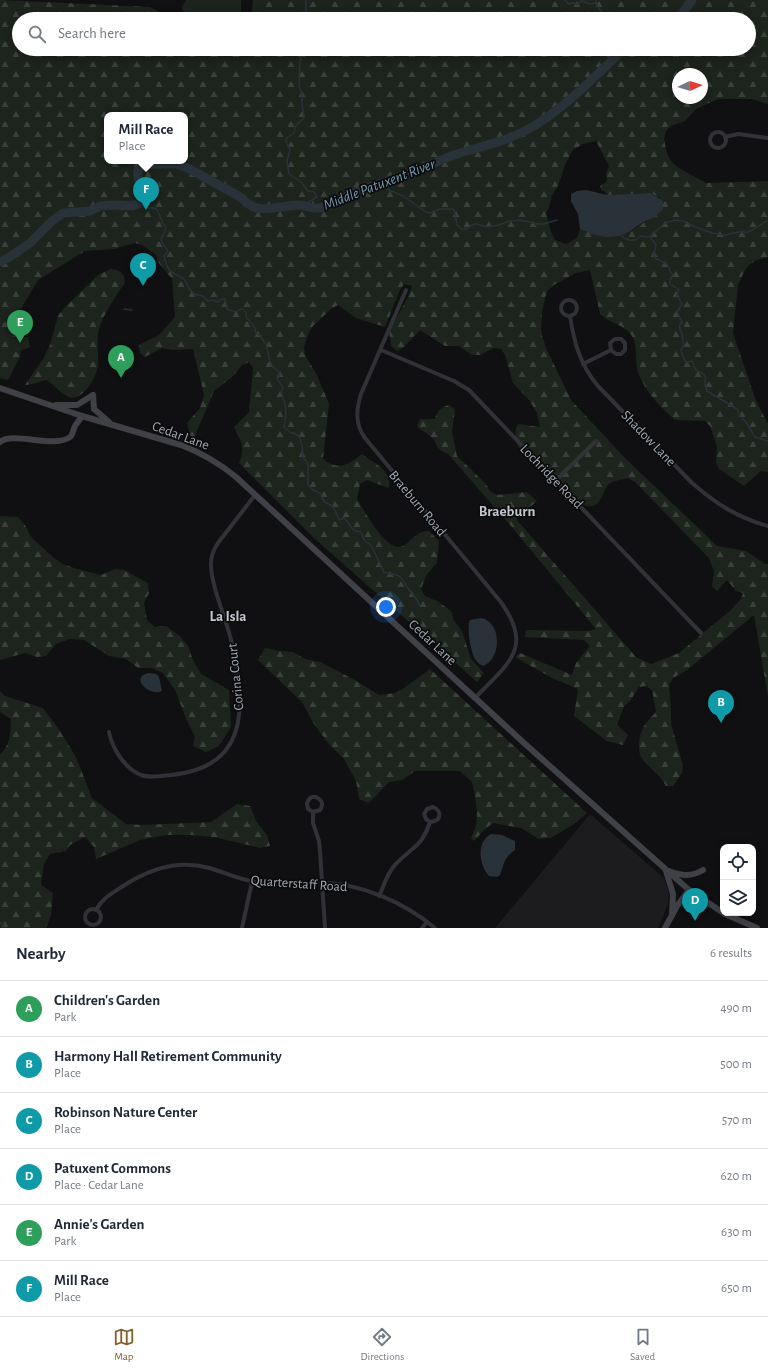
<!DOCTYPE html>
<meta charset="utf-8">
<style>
:root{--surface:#fff;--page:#f2f2f3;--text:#1f2937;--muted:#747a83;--line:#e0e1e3;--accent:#82602b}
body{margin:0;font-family:"Alegreya Sans",sans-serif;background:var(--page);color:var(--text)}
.controls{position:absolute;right:12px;bottom:12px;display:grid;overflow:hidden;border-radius:8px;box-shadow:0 2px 10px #0003}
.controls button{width:36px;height:36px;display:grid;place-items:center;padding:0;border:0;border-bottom:1px solid var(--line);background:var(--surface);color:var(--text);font:20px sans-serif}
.compass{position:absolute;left:672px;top:68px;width:36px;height:36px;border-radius:50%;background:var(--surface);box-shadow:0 2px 10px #0003;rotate:86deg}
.you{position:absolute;left:386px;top:607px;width:14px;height:14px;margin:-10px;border:3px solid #fff;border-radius:50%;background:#1a73e8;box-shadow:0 0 0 6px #1a73e833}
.badge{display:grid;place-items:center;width:26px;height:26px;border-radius:50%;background:var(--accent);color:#fff;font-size:13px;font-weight:700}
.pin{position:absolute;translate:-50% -33px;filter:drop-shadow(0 1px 2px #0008)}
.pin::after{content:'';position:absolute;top:21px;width:14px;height:12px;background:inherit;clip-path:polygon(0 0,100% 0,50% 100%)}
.popup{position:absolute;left:104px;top:112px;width:84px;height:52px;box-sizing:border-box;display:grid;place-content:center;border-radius:8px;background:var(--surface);filter:drop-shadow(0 1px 3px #0005);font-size:13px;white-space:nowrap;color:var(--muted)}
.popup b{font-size:15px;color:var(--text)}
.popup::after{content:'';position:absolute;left:50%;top:100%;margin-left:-8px;border:8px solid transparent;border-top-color:var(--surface)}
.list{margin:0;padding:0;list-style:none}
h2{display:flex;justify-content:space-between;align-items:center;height:52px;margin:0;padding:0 16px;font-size:17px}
h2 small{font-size:13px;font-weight:400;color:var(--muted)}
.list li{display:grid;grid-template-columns:26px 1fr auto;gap:12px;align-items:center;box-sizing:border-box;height:56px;padding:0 16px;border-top:1px solid var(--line)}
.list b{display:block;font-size:15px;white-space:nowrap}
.list p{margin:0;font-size:13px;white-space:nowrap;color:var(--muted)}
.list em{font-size:13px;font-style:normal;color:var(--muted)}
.icon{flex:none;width:22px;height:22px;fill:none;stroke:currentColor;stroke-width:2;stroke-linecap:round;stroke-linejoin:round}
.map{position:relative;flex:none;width:768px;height:928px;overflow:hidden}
.search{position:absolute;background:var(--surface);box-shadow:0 2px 10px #0003;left:12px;right:12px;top:12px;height:44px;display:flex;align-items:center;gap:10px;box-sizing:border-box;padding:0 14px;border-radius:22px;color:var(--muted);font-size:15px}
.sheet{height:388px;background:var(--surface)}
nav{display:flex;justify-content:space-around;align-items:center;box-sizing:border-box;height:56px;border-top:1px solid var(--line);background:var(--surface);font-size:11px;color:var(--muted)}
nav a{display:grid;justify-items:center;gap:2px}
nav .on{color:var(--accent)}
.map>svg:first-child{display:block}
.built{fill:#1c1c1f}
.forest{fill:url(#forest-firs);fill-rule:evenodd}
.garden{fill:#1c241d}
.water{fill:#283238}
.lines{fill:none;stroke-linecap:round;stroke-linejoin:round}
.stream{stroke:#283238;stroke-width:1.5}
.river{stroke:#283238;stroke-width:9}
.street{stroke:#313237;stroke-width:4}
.secondary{stroke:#3f4147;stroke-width:6}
.labels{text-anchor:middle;stroke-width:3.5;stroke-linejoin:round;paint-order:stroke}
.street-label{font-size:14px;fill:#a0a7b3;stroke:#0b0b0c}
.water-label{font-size:15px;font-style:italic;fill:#7499b1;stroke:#0b0b0c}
.neighbourhood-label{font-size:15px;font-weight:bold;fill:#c1c6cf;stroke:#0b0b0c}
</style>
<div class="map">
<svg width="768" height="928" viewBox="0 0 768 928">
<defs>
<pattern id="forest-firs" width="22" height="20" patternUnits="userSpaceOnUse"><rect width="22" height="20" fill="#1c241d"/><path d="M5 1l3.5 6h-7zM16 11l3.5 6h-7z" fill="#3a413b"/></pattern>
</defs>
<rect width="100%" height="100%" fill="#101012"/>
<polygon class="built" points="590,814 664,878 669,893 668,904 658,928 495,928"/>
<g class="forest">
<path d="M0,0l150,7 22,12h-153v30h210l14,3 5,-3h501v-30h-496l-1,-7 1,-12h515v104l-16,-5h-34l-22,10 -11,12 -14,5 -5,5 -2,8 3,15 4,7 6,6 29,16 62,-2v76l-11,3 -7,4 -5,6 -7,15 -5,48 23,68 12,23v48l-7,-1 -17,15 -25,-17 -3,-7 1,-15 -7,-21 -5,-5 -30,-1c-13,-12 -25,-23 -33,-39 -2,-4 -5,-8 -5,-12 -2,-10 1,-24 -5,-33 -7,-11 -23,-13 -32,-22l-10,-44 -14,3 -22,12 -6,5 -3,8 -3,15 -1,15 1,8 5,14 24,50 53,57 93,89 29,5 19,13h3v133l-14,-82 -67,55 -14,8 -4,7 2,23v16l12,41 -1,8 -9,13h-7c-6,-12 -18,-18 -25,-29 -2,-4 -2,-8 -2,-12 0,-15 7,-23 17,-33l-4,-22 -6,-4 -7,1 -9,14 -6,5 -7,19 11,10 -5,10 -16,-4 -33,-25 4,-27 -26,-11 -37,-21 5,-4 52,22 4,-12 14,-17 -6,-6 -59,-3 1,-7 62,1 8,-2 -85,-103 -63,-72c-16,-7 -9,-11 -18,-18 -4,-5 -7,-3 -13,-10l3,-7h15c2,-8 6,-12 14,-14l6,4 -3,23 5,24 29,28 4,7 7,4 30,-3 10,9 -21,18 120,138 15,7 28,-11 52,-43 10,-11 2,-6 -7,-2 -9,-11 -10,11 -5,-5 2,-15 -5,-13 -74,-76 -7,-4c-6,2 -15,2 -20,7 -6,7 -7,23 -20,21 -12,-2 -22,-21 -31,-28 -15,-12 -37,-18 -41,-39 -1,-7 -1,-9 2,-15l22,3 -3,-14 -8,-13 -16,-17 -8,-28 -4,-6 -7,-1 -14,7h-8l-13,-9h-14l-25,-16 -16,17 -7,4 -6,-5 -2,-15 18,-32 5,-13 -8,-2 -4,6 -15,37 -29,-9 -18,-13 -7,4 -18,17 -4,6 -5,15 1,8 12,20 12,29 -6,55c15,12 25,6 39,-5 13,10 30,16 27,34l-22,-8 -7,4 -3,15c8,12 31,58 48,46 9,-7 12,-14 24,-14l10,10 -2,22 -10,11 -6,15 4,7 14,6 13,10 1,7 9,12 9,28 13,14 -7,9 -162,-143 -76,-76c7,-15 2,-22 -5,-36l15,-15 4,-44 -4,-6 -7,3 -10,12 -18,14 -20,47 -4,-3 -3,-12 13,-15 4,-13 -11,-46 -21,1 -10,-2 -17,9 -5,-4 -1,-8 20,-10 16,-18 -3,-38 -14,-17 -2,-7 -14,-10 -7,-2 -21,6 -29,2 -47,29 -20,34 -1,16 2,7 -8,2 6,13 4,-1 -1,6 -12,23 -8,-2zM678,74h24v24h-24zM107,115h78v46h-78zM596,141l13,25 -3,8 1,7 -7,5 1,4 3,1 3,4 44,-2 9,5v14l-32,21 -16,4 -25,-5 -7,-3 -3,9 -11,6 -11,-4 -4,-8 -5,-19 3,-6 3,-12 6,-9 7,-21 8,-15 10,-6z"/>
<path d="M111,269c10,1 13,5 14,14 -9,12 -22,32 -26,46 -3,13 0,24 -1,37 -2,11 -15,36 -29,31 -8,-3 -15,-12 -22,-17 -8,1 -13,5 -22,5l18,-26 7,-14 8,-29 5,-7 35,-34z"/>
<polygon points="0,516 18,517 25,525 31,537 54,558 63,564 77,569 101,575 115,569 124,570 148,583 149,593 144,603 147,620 155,627 166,626 180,636 188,646 193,660 201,674 229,690 231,727 219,746 206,752 193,746 195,736 187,721 175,690 163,673 152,668 138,668 126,659 109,656 84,640 70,639 56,644 46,656 37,657 25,653 0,660"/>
<polygon points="265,648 280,651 293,652 305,659 320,662 355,680 379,695 395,693 404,688 430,669 587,813 574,824 551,838 539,839 521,828 493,823 484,830 474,841 471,838 476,826 477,812 475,795 472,782 460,771 415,771 402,780 389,782 369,803 359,799 356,781 344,759 328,743 314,724 302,702 258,660"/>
<path d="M0,691l5,5 38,12 17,23 16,26 16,41 34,26 16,1 69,-3 26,-18 13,2 6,15 11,14 3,11 -10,2 -46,-11 -23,-2h-25l-26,5 -44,19 -2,-12 -9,-10 -15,8 -4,6 -16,3 -6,10 -3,21 12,8 -2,22 -5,13h-46v-174c11,-9 10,-22 11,-35l-11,-7z"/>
</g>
<g class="garden">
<polygon points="186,0 241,0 241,19 203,19 183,11 182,7"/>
<polygon points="23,337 28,337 30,347 17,352 10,348 11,339"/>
</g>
<g class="water">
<path d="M586,190l21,5 44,-2 12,8v8c-5,7 -13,10 -21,14 -5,3 -9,6 -13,9 -15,9 -34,4 -49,-3l-2,-15 -7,-13v-7l6,-3z"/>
<path d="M481,618c21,4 21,41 2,48 -4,-2 -6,-4 -8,-7 -4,-7 -9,-31 -5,-39z"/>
<path d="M148,673l8,1 3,3 3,14c-12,6 -33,-13 -14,-18z"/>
<path d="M491,834l11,1 13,6v9c-12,9 -10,12 -15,25l-3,2 -8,-1c-10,-11 -13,-34 2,-42z"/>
</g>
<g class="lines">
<g class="stream">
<polyline points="565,0 569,4 572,3 577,4 582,1 590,4 596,3"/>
<path d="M596,0c0,10 8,12 13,19"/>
<polyline points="303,19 306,13 306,0"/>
<polyline points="623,49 623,50"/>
<polyline points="378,185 403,196 426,212 429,213 440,209 453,209 455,212 457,225 462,229 466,229 472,225 476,224 487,227 499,225 510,221 521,220 537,224 544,224 557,220"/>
<path d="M140,203l5,5h10c6,4 4,12 11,19 -2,11 -10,11 1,22v3l-3,4 3,10 3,5 14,8 6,11 4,4 9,2 5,5 5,-1 5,2 4,-3h3l2,10 8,3 7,-3 4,3v5l8,9 2,7 5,3c1,4 3,5 5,9 3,7 2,16 7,22 3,3 5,3 7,7l-3,5 6,8 -2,5 4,11 1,12 -2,12 7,6h3l5,3 3,9 1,12 5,7v21l5,5 7,3c5,10 2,8 13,13l6,14 5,-2c9,7 4,12 17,14l3,8 7,5 13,27c5,3 11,1 16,5 3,2 5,7 7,10 6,9 9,8 13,19"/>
<polyline points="303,205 317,197 314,192 308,191 302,183 289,174 287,161 290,150 286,141 287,138 294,133 296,125 303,119 304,117 302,104 302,94 299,86 300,62 304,49"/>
<polyline points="620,234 624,238 629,240 635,240 641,236 650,237 665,223 675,220 683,221 693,226 712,233 724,235 739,232 747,232 753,230 768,220"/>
<path d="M650,237l6,8 -2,9 1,4 12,6 4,9 2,2 -3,5v4l9,6 -2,5 5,9 -5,8 5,10c-5,6 -1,7 0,12 1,4 0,7 2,11l-3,5 4,11 2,1 5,-1 1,1c1,8 4,9 11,12 3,6 -1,11 3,17l30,18 4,8 5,5 9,15 13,4"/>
<polyline points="124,309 132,310"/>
<polyline points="0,922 5,928"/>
</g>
<g class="river">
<polyline points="678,19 692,0"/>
<path d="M0,262l8,-4 22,-15 21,-21 12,-9 27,-2 10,-5 14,-1 18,1 8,-3c6,-16 -5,-21 -2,-33l4,-3 11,-3h23l12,4 54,30c15,19 37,7 57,7 7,0 13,5 20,3 14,-2 26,-12 39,-17 17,-6 35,-11 52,-18 17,-6 33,-15 50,-20 26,-8 51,-13 74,-27 34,-21 61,-50 90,-77"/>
</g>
<g class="street">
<circle cx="718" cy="140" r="8"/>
<polyline points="725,137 738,134 768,138"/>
<path d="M406,290l-45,104c-5,16 -6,30 4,44l135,163c35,47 8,62 -25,97"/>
<circle cx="569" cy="308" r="8"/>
<path d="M570,316c4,26 10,49 28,70l94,97c23,20 46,35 76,43"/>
<polyline points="381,350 454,381 469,390 701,633"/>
<polyline points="583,364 611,350 616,354 621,354 625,350 625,343 621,339 615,339 610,343 611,350"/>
<polyline points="556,480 596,441"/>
<path d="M109,732c3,16 16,37 32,43 9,3 20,1 30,0 30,-3 56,-14 65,-45 8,-24 1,-69 -6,-94 -5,-19 -20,-54 -19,-73 0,-7 3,-14 7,-20l37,-48"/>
<path d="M313,812l7,-2c4,-6 2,-10 -4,-13 -5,-1 -8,2 -9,7l1,5 5,3v11l6,18 1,10 5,77"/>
<path d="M379,896c5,-10 8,-23 16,-31 16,-18 26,-16 35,-43 11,0 13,-11 3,-15l-6,2 -3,5 2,5 4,3"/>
<circle cx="93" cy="917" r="8"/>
<path d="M96,910c6,-12 17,-17 27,-24 26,-17 55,-27 86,-18 18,5 34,13 52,15 20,3 41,-1 61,0 39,0 83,20 113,45"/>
<polyline points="242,928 252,882"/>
<polyline points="422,928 427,922"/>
</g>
<g class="secondary">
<path d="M0,388l82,28 99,29c21,8 38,18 55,32l288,266 165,147 36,24 32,14"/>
<polyline points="93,395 94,409 109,422"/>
<polyline points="56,405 77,405 93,395"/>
<path d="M0,442c12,-11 55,7 70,-5 3,-2 3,-7 5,-11 2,-3 5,-7 7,-10"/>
<polyline points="666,871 673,894 672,915"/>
<path d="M669,871c13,5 22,6 34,-1"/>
<polyline points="665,928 677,906 689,890"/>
</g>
</g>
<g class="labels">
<g class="street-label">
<text transform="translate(181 435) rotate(20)" y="5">Cedar Lane</text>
<text transform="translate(649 438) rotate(46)" y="5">Shadow Lane</text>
<text transform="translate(552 476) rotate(46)" y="5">Lochridge Road</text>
<text transform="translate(418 503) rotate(50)" y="5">Braeburn Road</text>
<text transform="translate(433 642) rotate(43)" y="5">Cedar Lane</text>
<text transform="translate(235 677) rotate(-96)" y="5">Corina Court</text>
<text transform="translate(299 883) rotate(4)" y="5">Quarterstaff Road</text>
</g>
<g class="water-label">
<text transform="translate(379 184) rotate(-21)" y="5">Middle Patuxent River</text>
</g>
<g class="neighbourhood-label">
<text x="507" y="516">Braeburn</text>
<text x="228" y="621">La Isla</text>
</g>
</g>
</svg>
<div class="controls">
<button><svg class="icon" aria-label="locate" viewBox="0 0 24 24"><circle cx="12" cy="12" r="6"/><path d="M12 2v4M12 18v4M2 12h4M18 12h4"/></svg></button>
<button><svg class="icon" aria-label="layers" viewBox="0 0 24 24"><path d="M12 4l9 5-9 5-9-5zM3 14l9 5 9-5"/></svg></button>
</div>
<svg class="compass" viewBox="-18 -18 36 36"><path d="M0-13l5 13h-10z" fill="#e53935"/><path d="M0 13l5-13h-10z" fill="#747a83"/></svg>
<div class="you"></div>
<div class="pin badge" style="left:121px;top:378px;background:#2e9e5b">A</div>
<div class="pin badge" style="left:721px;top:723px;background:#0f9aa8">B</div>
<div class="pin badge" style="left:143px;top:286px;background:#0f9aa8">C</div>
<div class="pin badge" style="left:695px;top:921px;background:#0f9aa8">D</div>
<div class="pin badge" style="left:20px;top:343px;background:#2e9e5b">E</div>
<div class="pin badge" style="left:146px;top:210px;background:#0f9aa8">F</div>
<div class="popup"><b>Mill Race</b>Place</div>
<div class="search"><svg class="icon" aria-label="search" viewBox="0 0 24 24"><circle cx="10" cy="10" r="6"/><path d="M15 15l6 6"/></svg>Search here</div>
</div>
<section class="sheet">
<h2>Nearby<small>6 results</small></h2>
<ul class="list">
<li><span class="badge" style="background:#2e9e5b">A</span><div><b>Children's Garden</b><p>Park</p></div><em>490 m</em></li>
<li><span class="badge" style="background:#0f9aa8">B</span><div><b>Harmony Hall Retirement Community</b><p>Place</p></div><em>500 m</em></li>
<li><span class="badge" style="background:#0f9aa8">C</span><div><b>Robinson Nature Center</b><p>Place</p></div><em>570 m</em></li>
<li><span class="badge" style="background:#0f9aa8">D</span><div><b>Patuxent Commons</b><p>Place · Cedar Lane</p></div><em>620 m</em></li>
<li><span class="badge" style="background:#2e9e5b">E</span><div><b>Annie's Garden</b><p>Park</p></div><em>630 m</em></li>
<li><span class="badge" style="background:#0f9aa8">F</span><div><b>Mill Race</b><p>Place</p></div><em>650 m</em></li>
</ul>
</section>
<nav>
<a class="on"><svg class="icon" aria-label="map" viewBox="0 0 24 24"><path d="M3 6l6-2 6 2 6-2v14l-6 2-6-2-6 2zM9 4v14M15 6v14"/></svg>Map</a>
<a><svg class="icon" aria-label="directions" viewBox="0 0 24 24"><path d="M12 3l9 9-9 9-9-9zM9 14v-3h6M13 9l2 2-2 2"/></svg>Directions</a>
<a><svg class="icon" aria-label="saved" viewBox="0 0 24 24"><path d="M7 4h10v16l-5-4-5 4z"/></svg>Saved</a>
</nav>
